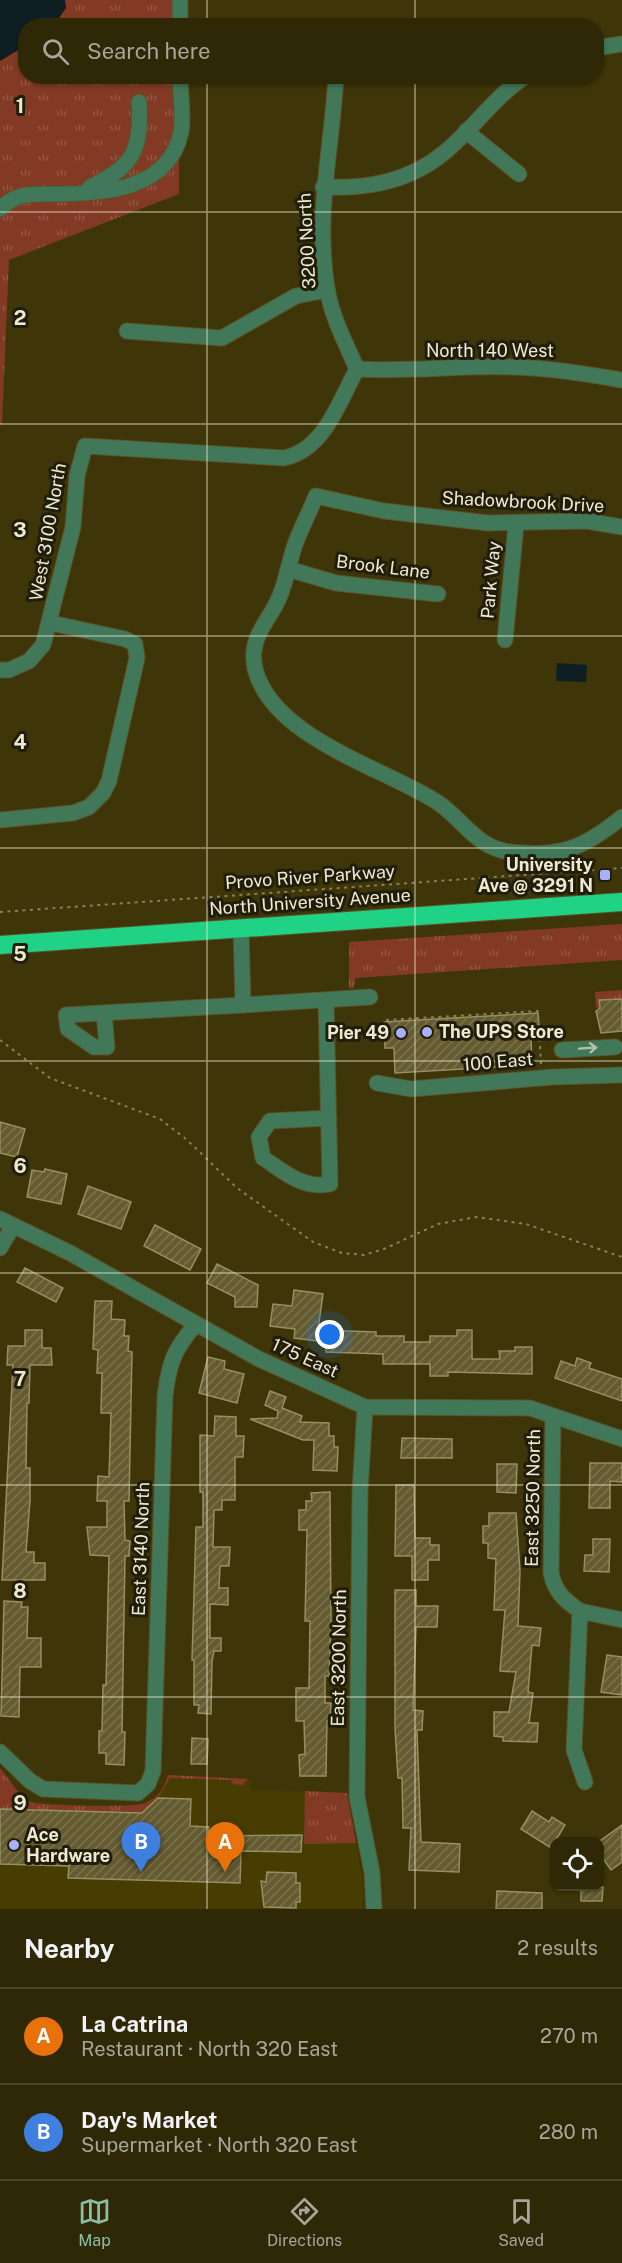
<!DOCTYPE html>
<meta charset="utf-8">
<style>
:root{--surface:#2e2806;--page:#363010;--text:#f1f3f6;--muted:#a7a69b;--line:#494428;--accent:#8abfa5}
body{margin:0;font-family:"Public Sans",sans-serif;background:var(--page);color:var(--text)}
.controls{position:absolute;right:18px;bottom:18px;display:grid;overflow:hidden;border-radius:12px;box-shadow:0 2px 4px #0004}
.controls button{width:54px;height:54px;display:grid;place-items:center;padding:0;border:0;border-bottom:2px solid var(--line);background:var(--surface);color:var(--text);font:30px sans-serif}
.you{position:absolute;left:330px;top:1335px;width:21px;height:21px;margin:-15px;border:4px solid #fff;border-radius:50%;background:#1a73e8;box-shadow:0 0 0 9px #1a73e833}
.badge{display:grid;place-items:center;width:39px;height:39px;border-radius:50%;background:var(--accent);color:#fff;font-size:20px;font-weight:700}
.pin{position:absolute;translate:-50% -50px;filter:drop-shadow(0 2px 3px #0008)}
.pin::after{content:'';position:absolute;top:32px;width:21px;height:18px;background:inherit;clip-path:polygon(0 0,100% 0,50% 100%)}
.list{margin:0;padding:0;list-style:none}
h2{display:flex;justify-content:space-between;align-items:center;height:78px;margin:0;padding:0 24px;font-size:26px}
h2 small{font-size:20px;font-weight:400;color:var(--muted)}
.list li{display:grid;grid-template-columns:39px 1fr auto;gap:18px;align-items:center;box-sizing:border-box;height:96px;padding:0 24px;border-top:2px solid var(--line)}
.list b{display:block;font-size:22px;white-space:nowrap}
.list p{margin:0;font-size:20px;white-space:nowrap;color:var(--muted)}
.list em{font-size:20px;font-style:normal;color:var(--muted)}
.icon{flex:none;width:33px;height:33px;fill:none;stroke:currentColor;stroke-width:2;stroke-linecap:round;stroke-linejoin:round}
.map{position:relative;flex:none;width:622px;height:1909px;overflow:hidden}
.search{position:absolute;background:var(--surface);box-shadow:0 2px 4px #0004;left:18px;right:18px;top:18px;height:66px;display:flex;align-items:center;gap:15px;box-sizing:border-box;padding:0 21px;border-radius:24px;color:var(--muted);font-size:22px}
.sheet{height:270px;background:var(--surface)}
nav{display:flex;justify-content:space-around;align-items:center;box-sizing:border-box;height:84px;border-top:2px solid var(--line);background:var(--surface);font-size:16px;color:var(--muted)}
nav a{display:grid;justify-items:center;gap:3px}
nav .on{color:var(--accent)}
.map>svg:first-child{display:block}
.built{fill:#473c02}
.grass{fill:url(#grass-tufts)}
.water{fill:#0e1e22}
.building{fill:url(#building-hatch);stroke:#978e62;stroke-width:1.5}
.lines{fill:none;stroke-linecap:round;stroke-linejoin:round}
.minor-casing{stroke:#5a5228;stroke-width:17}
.highway-casing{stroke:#5a5228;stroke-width:20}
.path{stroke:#87805b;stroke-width:2;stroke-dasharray:3 4.5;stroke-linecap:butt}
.minor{stroke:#407859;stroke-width:15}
.highway{stroke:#1fd286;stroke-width:18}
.oneway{stroke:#b1c2a8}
.grid{fill:none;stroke:#eeead2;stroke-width:1.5;stroke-opacity:0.55}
.poi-dot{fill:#a7b1fc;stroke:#211d0b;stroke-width:2}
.labels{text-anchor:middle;stroke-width:6;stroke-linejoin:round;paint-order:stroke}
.street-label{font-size:18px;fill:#eeead2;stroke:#211d0b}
.poi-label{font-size:18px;font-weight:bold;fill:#eeead2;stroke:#211d0b;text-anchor:end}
.grid-label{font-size:20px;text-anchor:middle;font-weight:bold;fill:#eeead2;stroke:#211d0b;stroke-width:6;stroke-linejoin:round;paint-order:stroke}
</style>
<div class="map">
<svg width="622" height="1909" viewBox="0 0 622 1909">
<defs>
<pattern id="grass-tufts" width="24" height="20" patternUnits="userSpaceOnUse" patternTransform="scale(1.5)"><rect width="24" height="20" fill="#823a24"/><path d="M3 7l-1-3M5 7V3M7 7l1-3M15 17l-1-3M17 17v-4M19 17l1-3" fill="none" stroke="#945743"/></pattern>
<pattern id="building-hatch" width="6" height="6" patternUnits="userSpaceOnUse" patternTransform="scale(1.5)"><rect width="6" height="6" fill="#645b30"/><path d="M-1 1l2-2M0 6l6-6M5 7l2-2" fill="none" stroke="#7a734d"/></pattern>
</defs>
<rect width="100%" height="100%" fill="#3e3508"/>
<polygon class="built" points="0,1768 12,1786 34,1803 137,1806 157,1796 164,1787 168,1775 251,1779 251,1790 347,1793 363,1881 363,1909 0,1909"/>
<g class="grass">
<polygon points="0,0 179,0 179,25 26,26 26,76 179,77 179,194 9,260 2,425 0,425"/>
<polygon points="622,924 622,960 355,978 354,988 349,988 349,942"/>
<polygon points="622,990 622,999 600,1000 600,1008 596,1008 595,992"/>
<path d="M0,1768c10,11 16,26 31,34 9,4 106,6 115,1 13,-6 18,-15 22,-28l80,4 -6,6 -9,-1 -2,-4 -61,-2 -12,20 -16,15 -142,-4z"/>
<polygon points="305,1791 347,1793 356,1843 304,1844"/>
</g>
<g class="water">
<polygon points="0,0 65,0 66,8 54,25 26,26 25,46 0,61"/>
<polygon points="557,663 587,665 586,682 556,681"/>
</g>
<g class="building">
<polygon points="622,999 622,1031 601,1033 596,1011 600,1008 599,1000"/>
<polygon points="538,1013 540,1038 531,1038 532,1065 395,1073 394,1048 385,1048 384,1022"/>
<polygon points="0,1122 25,1129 17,1157 0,1153"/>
<polygon points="45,1169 67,1174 61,1204 27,1197 32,1170 44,1172"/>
<polygon points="88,1186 131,1202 121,1229 78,1214"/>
<polygon points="155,1225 201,1249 190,1270 144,1246"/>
<polygon points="217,1264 258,1285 257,1307 235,1307 235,1297 207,1283"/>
<polygon points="25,1268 63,1288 56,1302 17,1282"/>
<polygon points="294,1290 323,1294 318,1330 376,1332 376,1336 404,1336 404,1342 430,1342 430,1336 457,1336 457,1330 472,1330 472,1359 500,1359 499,1351 515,1351 515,1347 532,1347 532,1374 448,1372 448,1376 430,1376 430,1364 383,1364 383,1354 326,1352 326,1342 294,1338 295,1329 270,1326 273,1304 292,1306"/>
<polygon points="95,1301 112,1301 111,1319 125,1320 124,1336 129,1336 128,1351 132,1352 129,1501 124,1501 125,1540 130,1541 129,1556 125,1556 122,1732 125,1732 124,1765 106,1764 106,1753 99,1753 99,1731 102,1731 103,1685 106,1685 109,1556 90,1555 87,1527 107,1527 107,1501 97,1501 98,1476 109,1477 111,1413 101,1413 102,1373 97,1373 98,1350 93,1349"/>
<polygon points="25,1330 42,1330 42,1348 51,1348 52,1365 30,1365 29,1403 27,1403 26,1468 30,1468 30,1501 26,1552 34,1552 34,1563 45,1563 45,1580 2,1580 13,1365 7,1365 8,1346 25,1346"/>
<polygon points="208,1357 225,1361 224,1369 244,1374 237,1403 199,1393"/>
<polygon points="577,1358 591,1363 589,1368 622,1379 622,1401 555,1378 561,1361 575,1366"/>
<polygon points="270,1391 286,1397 282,1408 302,1416 300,1422 329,1423 329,1436 334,1436 334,1447 338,1447 337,1471 313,1470 314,1440 303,1440 250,1419 277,1418 278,1411 265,1405"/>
<polygon points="215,1416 236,1417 236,1436 244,1436 243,1457 235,1457 235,1500 222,1500 222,1510 214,1510 213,1547 230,1547 229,1566 220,1566 219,1588 228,1588 228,1605 210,1604 210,1638 221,1638 221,1651 214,1651 212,1661 211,1714 198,1713 199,1705 194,1705 194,1660 192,1660 196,1527 203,1527 203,1492 200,1492 200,1435 214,1436"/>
<polygon points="402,1438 452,1439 452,1458 401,1458"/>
<polygon points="590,1463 622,1463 622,1482 610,1481 610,1508 589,1508"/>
<polygon points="497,1464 517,1464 516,1493 497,1492"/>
<polygon points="396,1485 414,1485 415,1538 430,1538 430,1545 439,1545 439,1560 428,1560 428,1580 412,1580 412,1556 395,1556"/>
<polygon points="330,1492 331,1621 329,1676 325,1676 325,1703 331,1703 330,1721 327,1721 326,1776 300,1776 299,1755 305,1754 304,1721 296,1721 296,1688 309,1688 310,1621 305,1621 307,1530 299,1530 299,1510 306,1510 306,1501 312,1501 311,1493"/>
<polygon points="489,1513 516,1513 520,1571 518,1626 541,1628 539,1646 532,1645 528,1692 533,1693 529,1723 538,1723 537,1742 503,1741 503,1737 494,1736 494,1712 509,1712 516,1672 500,1671 505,1610 494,1610 496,1559 488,1558 488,1543 483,1543 483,1526 489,1526"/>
<polygon points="593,1539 610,1539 609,1572 584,1571 585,1555 593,1555"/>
<polygon points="395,1590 416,1590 416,1606 438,1606 437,1627 416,1627 413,1710 423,1711 422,1730 417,1730 421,1842 460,1844 459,1872 409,1870 411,1828 403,1828 402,1778 398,1778 395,1729"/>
<polygon points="4,1601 22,1602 21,1607 28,1607 27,1638 41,1638 41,1667 20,1667 19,1717 1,1716"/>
<polygon points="607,1655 622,1657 622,1695 601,1692"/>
<polygon points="192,1738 208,1739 207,1764 191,1764"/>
<polygon points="158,1798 191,1799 190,1826 209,1827 208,1836 302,1835 301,1852 241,1851 240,1883 68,1878 69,1866 0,1864 0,1809 142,1813"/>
<polygon points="532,1811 549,1822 552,1817 565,1825 551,1848 521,1829"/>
<polygon points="622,1825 622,1862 611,1870 600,1854 600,1841"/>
<polygon points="267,1872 296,1873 296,1883 300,1883 300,1902 296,1902 296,1908 264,1907 261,1881 266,1882"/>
<polygon points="581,1887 603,1887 602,1901 581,1901"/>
<polygon points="497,1891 542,1893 542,1909 496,1909"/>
</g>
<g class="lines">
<g class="minor-casing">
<g id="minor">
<polyline points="180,0 180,26"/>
<polyline points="596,48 622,44"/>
<polyline points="466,131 519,174"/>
<path d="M90,187c43,-20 52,-37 49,-85"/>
<path d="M323,187c44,2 86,-5 122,-35 29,-24 49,-55 81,-76"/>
<path d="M0,209c16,-17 33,-15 55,-15 49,0 114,-4 126,-62 3,-17 -1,-38 -1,-56"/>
<polyline points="127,331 222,338 296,296 327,290"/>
<path d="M357,369c53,3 104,-4 156,-2 37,1 73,7 109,13"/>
<path d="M622,527l-35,-6 -99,2 -104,-12 -68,-15c-6,15 -14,30 -20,46 -7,18 -9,38 -17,56 -7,17 -23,33 -25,53 -1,5 0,12 1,18 18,69 127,98 182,133 26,17 39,46 73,50 50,6 74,-4 112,-35"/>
<polyline points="288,569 336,583 438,594"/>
<polyline points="505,640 516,525"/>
<path d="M0,670h9l20,-9 14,-16 30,-118 4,-51 8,-30 199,12c40,-8 55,-56 73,-89 -11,-25 -26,-54 -30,-81 -12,-76 5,-138 9,-212"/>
<polyline points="0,820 73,813 89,807 103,793 109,781 137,658 135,644 125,639 51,623"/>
<path d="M326,1000l4,184c-28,5 -44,-11 -67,-26l-4,-21 11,-16 59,-3"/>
<polyline points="243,1005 370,997"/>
<polyline points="104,1013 107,1047 94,1047 68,1029 66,1015 243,1005 241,928"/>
<polyline points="562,1050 615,1047"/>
<polyline points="377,1083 411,1089 553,1077 622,1075"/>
<polyline points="0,1219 70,1253 259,1359 365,1407 530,1408 622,1439"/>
<polyline points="0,1248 13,1226"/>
<polyline points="365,1407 360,1491 357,1797 372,1872 374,1909"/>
<path d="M553,1416l-2,157c4,19 13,27 29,38l-6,139 11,32"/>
<polyline points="580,1611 622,1620"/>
<path d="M0,1752l30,29 13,8 95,4 10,-9 5,-13 12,-375c4,-33 9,-47 31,-72"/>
</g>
</g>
<g class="highway-casing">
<polyline id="highway" points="0,945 622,902"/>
</g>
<g class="path">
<polyline points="0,912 622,868"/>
<polyline points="386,1020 538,1011 541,1065"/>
<polyline points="0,1040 50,1078 160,1119 186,1139 237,1188 313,1242 342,1253 364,1255 384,1249 438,1224 476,1217 526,1224 622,1257"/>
</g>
<use href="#minor" class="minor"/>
<use href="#highway" class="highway"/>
</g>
<defs><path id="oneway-shaft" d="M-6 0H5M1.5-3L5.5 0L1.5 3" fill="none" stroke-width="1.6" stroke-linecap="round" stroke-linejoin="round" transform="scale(1.5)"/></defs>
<use class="oneway" href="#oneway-shaft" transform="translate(588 1048) rotate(-4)"/>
<path class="grid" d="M207,0v26M415,0v26M207,76v1833M415,76v1833M0,212h622M0,424h622M0,636h622M0,848h622M0,1061h622M0,1273h622M0,1485h622M0,1697h622"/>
<g class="poi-dot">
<rect x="599" y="869" width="12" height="12" rx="3"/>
<circle cx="427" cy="1032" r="6"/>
<circle cx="401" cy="1033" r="6"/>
<circle cx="14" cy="1845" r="6"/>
</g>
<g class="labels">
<g class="street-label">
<text transform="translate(307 241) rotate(-93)" y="6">3200 North</text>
<text x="490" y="357">North 140 West</text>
<text transform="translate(523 502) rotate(3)" y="6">Shadowbrook Drive</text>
<text transform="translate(48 532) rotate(-80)" y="6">West 3100 North</text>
<text transform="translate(383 567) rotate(7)" y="6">Brook Lane</text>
<text transform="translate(491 580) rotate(-85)" y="6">Park Way</text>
<text transform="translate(310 877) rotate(-4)" y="6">Provo River Parkway</text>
<text transform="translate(310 902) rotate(-4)" y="6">North University Avenue</text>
<text transform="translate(498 1062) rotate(-5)" y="6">100 East</text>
<text transform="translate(305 1358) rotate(24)" y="6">175 East</text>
<text transform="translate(533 1498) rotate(-89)" y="6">East 3250 North</text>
<text transform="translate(141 1549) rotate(-88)" y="6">East 3140 North</text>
<text transform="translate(339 1658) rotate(-89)" y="6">East 3200 North</text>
</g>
<g class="poi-label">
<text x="593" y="871">University<tspan x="593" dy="21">Ave @ 3291 N</tspan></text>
<text x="439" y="1038" text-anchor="start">The UPS Store</text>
<text x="389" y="1039">Pier 49</text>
<text x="26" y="1841" text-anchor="start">Ace<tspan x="26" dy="21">Hardware</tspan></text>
</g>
</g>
<g class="grid-label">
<text x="20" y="113">1</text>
<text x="20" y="325">2</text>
<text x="20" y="537">3</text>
<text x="20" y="749">4</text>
<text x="20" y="961">5</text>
<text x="20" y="1173">6</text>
<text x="20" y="1386">7</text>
<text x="20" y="1598">8</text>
<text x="20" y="1810">9</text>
</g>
</svg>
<div class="controls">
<button><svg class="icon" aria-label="locate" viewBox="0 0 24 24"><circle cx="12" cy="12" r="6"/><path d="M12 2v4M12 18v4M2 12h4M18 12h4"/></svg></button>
</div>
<div class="you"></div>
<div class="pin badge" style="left:225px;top:1872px;background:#e8710a">A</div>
<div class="pin badge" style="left:141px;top:1872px;background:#3f7fe0">B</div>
<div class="search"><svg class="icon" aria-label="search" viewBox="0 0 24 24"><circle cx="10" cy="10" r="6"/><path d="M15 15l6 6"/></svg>Search here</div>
</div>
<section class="sheet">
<h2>Nearby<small>2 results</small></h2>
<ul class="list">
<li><span class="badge" style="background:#e8710a">A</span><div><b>La Catrina</b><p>Restaurant · North 320 East</p></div><em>270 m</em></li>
<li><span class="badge" style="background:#3f7fe0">B</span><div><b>Day's Market</b><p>Supermarket · North 320 East</p></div><em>280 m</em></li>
</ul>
</section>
<nav>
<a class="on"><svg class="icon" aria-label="map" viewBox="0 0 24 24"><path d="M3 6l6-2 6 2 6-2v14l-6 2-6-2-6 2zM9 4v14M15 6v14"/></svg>Map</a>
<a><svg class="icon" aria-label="directions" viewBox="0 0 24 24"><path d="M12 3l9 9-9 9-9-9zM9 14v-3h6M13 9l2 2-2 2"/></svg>Directions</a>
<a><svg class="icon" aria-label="saved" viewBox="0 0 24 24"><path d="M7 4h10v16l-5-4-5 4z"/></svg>Saved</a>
</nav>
